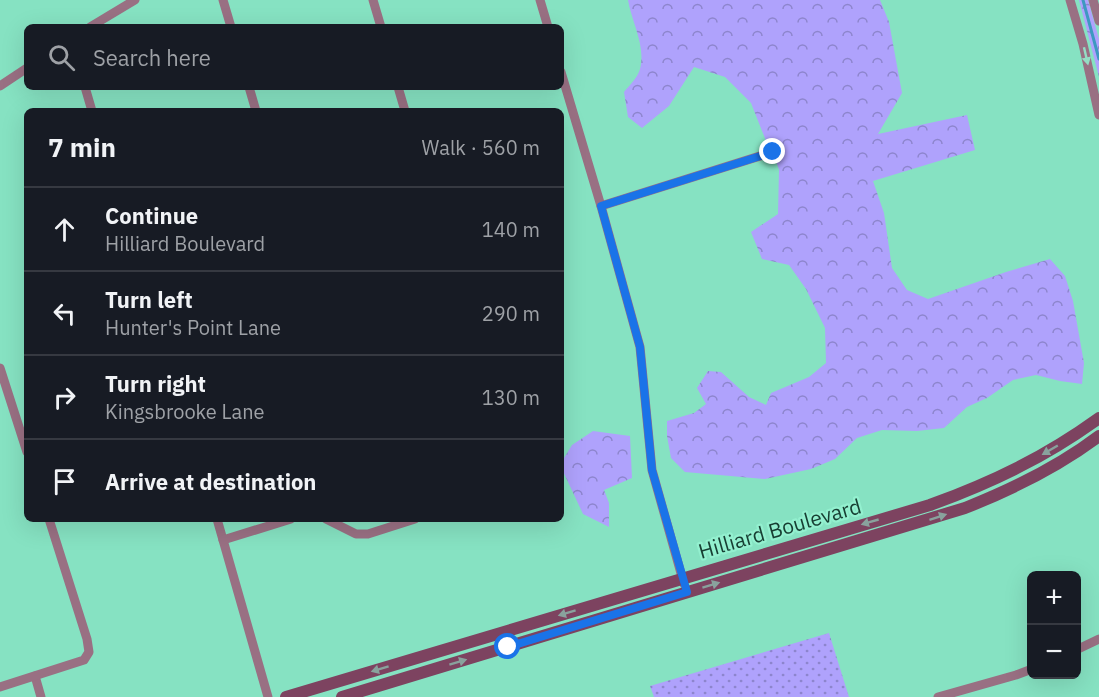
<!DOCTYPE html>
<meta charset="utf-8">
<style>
:root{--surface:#171b24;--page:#242831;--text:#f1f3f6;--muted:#9ea1a6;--line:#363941}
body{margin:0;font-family:"IBM Plex Sans",sans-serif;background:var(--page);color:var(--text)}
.controls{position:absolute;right:18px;bottom:18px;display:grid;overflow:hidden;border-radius:9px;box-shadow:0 6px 24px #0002}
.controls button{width:54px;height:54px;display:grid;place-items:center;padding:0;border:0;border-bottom:2px solid var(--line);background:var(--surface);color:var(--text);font:30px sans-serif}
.stop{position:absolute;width:18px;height:18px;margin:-14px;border:4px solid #1a73e8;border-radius:50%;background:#fff}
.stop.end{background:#1a73e8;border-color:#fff;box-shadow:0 2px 6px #0008}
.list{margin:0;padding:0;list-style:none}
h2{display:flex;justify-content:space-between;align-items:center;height:78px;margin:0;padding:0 24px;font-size:26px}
h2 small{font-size:20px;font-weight:400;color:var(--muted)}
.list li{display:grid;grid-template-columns:39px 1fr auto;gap:18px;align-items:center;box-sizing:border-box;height:84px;padding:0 24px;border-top:2px solid var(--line)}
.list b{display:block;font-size:22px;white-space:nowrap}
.list p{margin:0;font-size:20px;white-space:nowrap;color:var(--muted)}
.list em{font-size:20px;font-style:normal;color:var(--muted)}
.icon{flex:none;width:33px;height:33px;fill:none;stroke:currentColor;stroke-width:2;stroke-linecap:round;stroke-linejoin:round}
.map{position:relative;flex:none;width:1099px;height:697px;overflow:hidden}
.search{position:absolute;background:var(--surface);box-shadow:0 6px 24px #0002;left:24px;top:24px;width:540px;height:66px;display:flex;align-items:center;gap:15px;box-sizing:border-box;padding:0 21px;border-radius:9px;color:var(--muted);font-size:22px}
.panel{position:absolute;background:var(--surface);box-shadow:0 6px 24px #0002;left:24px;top:108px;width:540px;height:414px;border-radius:9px}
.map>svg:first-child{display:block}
.grass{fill:url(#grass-dots)}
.forest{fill:url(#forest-crowns)}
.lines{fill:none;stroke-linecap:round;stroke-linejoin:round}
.stream{stroke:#3d99c0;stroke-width:3}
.street{stroke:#997083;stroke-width:9}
.secondary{stroke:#7d4360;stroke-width:12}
.oneway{fill:#94ddc4}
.oneway2{fill:#89a29d}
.route{stroke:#1a73e8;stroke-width:8}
.labels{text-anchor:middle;stroke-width:4.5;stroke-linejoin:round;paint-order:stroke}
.street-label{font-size:21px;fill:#173e32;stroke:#93f0cf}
</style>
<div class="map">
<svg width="1099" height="697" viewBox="0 0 1099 697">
<defs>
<pattern id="grass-dots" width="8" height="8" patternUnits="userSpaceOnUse" patternTransform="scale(1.5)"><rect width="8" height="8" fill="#afa2fc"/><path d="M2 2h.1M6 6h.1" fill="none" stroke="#8d85cd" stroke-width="1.8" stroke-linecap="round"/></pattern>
<pattern id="forest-crowns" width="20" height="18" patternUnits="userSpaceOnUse" patternTransform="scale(1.5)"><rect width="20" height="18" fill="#afa2fc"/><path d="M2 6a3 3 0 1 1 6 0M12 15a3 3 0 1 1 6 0" fill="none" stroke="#8d85cd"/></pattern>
</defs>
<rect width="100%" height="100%" fill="#86e2c2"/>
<polygon class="grass" points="829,633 849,697 654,697 650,686"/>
<g class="forest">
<path d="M628,0h252l9,22 13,71 -24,41 89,-19 8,35 -102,31 11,32 8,55 15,22 21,9 78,-27 44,-13 15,17 8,25 11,62 -2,21 -22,-3 -24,-6 -23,5 -26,18 -20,9 -23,21 -27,3 -35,-1 -25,8 -22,21 -24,10 -46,10 -80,-7 -14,-14 -4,-22v-15l27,-8 12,-9 -9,-16 11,-17 13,1 28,25 17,8 5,-12 38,-16 17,-14 -1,-35 -19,-39 -17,-24 -27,-6 -11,-27 27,-18 1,-44 -6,-18 -7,-11 -15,-38 -26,-26 -31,-10 -25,39 -27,22 -14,-11 -4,-25c5,-6 14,-15 16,-23 6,-23 -8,-46 -12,-69z"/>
<polygon points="1079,0 1088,0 1099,39 1099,77"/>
<polygon points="593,431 630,436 632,478 604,490 609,503 609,527 583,514 561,467 561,463 572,445"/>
</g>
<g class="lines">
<polyline class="stream" points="1083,0 1099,59"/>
<g class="street">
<polyline points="223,0 231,27"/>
<polyline points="373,0 381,27"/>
<polyline points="540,0 548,27"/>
<polyline points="1070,0 1083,44 1099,115"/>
<polyline points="1093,0 1099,21"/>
<polyline points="90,27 135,0"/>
<polyline points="561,72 601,206 640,347 652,470 684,584"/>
<polyline points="0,86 27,68"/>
<polyline points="85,87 92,111"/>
<polyline points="249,87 256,111"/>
<polyline points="398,87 405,111"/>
<polyline points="601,206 773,152"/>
<polyline points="0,368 27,452"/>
<polyline points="217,519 268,697"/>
<polyline points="326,519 356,534 368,534 415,519"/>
<polyline points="223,540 291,519"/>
<polyline points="1076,650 1099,639"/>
<polyline points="35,676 41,697"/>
<polyline points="0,687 84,660 89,652 87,639 49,519"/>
<polyline points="938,697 1016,675 1032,669"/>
</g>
<g class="secondary">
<path d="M286,697l644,-192c63,-23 115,-48 169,-87"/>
<path d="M342,697l623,-189c48,-19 93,-41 134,-72"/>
</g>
</g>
<defs><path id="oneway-solid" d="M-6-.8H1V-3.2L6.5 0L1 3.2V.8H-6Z" transform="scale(1.5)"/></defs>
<use class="oneway" href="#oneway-solid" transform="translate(1086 56) rotate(77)"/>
<g class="oneway2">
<use href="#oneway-solid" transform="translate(1050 450) rotate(150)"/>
<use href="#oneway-solid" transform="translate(938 517) rotate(-18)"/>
<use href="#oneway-solid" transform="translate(870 522) rotate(164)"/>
<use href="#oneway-solid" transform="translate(711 585) rotate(-17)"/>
<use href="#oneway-solid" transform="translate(567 613) rotate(163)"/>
<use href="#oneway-solid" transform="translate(458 662) rotate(-17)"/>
<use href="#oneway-solid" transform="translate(380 669) rotate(163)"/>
</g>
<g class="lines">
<polyline class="route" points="508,647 687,592 652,470 640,347 601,206 773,152"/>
</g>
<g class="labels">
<g class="street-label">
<text transform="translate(780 529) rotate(-16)" y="7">Hilliard Boulevard</text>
</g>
</g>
</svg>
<div class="controls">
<button>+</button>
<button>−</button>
</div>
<div class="stop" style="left:508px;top:647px"></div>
<div class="stop end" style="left:773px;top:152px"></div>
<div class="search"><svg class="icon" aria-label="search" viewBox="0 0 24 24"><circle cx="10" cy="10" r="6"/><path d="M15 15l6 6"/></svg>Search here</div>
<section class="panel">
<h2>7 min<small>Walk · 560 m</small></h2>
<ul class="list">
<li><svg class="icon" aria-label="ahead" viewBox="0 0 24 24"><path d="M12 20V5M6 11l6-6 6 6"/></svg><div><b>Continue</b><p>Hilliard Boulevard</p></div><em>140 m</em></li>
<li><svg class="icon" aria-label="left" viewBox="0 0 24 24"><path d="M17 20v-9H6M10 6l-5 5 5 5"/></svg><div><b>Turn left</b><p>Hunter's Point Lane</p></div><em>290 m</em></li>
<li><svg class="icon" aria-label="right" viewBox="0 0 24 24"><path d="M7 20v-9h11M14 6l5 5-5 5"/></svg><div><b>Turn right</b><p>Kingsbrooke Lane</p></div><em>130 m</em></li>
<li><svg class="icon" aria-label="arrive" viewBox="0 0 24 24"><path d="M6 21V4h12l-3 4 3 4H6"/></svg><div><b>Arrive at destination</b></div></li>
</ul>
</section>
</div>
